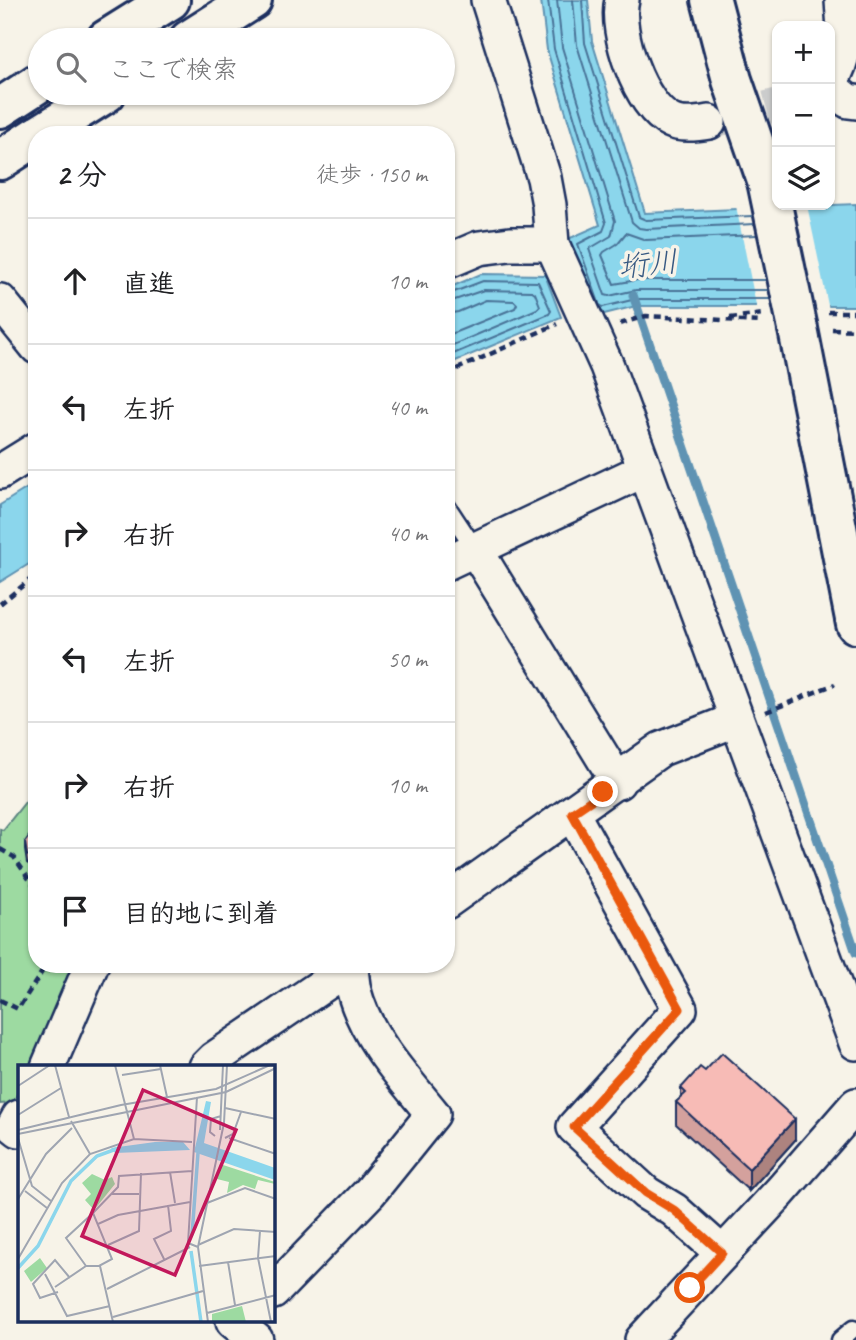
<!DOCTYPE html>
<html lang="ja">
<meta charset="utf-8">
<style>
:root{--surface:#fff;--page:#f6f6f6;--text:#202124;--muted:#757577;--line:#e0e0e0}
body{margin:0;font-family:Caveat,"Klee One",sans-serif;background:var(--page);color:var(--text)}
.controls{position:absolute;right:21px;top:21px;display:grid;overflow:hidden;border-radius:14px;box-shadow:0 2px 5px #0004}
.controls button{width:63px;height:63px;display:grid;place-items:center;padding:0;border:0;border-bottom:2px solid var(--line);background:var(--surface);color:var(--text);font:35px sans-serif}
.stop{position:absolute;width:21px;height:21px;margin:-16px;border:5px solid #ea580c;border-radius:50%;background:#fff}
.stop.end{background:#ea580c;border-color:#fff;box-shadow:0 2px 7px #0008}
.list{margin:0;padding:0;list-style:none}
h2{display:flex;justify-content:space-between;align-items:center;height:91px;margin:0;padding:0 28px;font-size:30px}
h2 small{font-size:23px;font-weight:400;color:var(--muted)}
.list li{display:grid;grid-template-columns:46px 1fr auto;gap:21px;align-items:center;box-sizing:border-box;height:126px;padding:0 28px;border-top:2px solid var(--line)}
.list b{display:block;font-size:26px;white-space:nowrap}
.list em{font-size:23px;font-style:normal;color:var(--muted)}
.icon{flex:none;width:38px;height:38px;fill:none;stroke:currentColor;stroke-width:2;stroke-linecap:round;stroke-linejoin:round}
.map{position:relative;flex:none;width:856px;height:1340px;overflow:hidden}
.search{position:absolute;background:var(--surface);box-shadow:0 2px 5px #0004;left:28px;top:28px;width:427px;height:77px;display:flex;align-items:center;gap:18px;box-sizing:border-box;padding:0 24px;border-radius:38px;color:var(--muted);font-size:26px}
.panel{position:absolute;background:var(--surface);box-shadow:0 2px 5px #0004;left:28px;top:126px;width:427px;height:847px;border-radius:28px}
.map>svg:first-child{display:block}
.green{fill:#9ddaa1;stroke:#5c8480;stroke-width:2}
.water{fill:#8bd6ec;stroke:#5e93b3;stroke-width:2}
.pier{fill:#f7f3e8}
.lines{fill:none;stroke-linecap:round;stroke-linejoin:round}
.shore{stroke:#487297;stroke-width:2}
.stream{stroke:#5e93b3;stroke-width:9}
.minor-tunnel{stroke:#cbcccc;stroke-width:33;stroke-dasharray:33 17;stroke-linecap:butt}
.service-casing{stroke:#1b2f5e;stroke-width:21}
.minor-casing{stroke:#1b2f5e;stroke-width:38}
.tertiary-casing{stroke:#1b2f5e;stroke-width:44}
.path{stroke:#1b2f5e;stroke-width:4.5;stroke-dasharray:7 5;stroke-linecap:butt}
.service{stroke:#f7f3e8;stroke-width:16}
.minor{stroke:#f7f3e8;stroke-width:33}
.tertiary{stroke:#f7f3e8;stroke-width:38}
.tertiary-bridge-casing{stroke:#1b2f5e;stroke-width:44;stroke-linecap:butt}
.tertiary-bridge{stroke:#f7f3e8;stroke-width:38}
.wall{fill:#d4a19d;stroke:#1b2f5e;stroke-width:2}
.shaded-wall{fill:#ad837f;stroke:#1b2f5e;stroke-width:2}
.building{fill:#f7bbb6;stroke:#1b2f5e;stroke-width:2}
.route{stroke:#ea580c;stroke-width:9}
.labels{text-anchor:middle;stroke-width:7;stroke-linejoin:round;paint-order:stroke}
.water-label{font-size:30px;font-style:italic;fill:#375982;stroke:#f7f3e8}
.inset-river{fill:none;stroke:#8bd6ec;stroke-width:3.5}
.inset-road{fill:none;stroke:#9fa5b1;stroke-width:2}
.view{fill:#c2185b;fill-opacity:0.15;stroke:#c2185b;stroke-width:3.5}
.inset-edge{fill:none;stroke:#1b2f5e;stroke-width:3.5}
</style>
<div class="map">
<svg width="856" height="1340" viewBox="0 0 856 1340">
<rect width="100%" height="100%" fill="#f7f3e8"/>
<filter id="ink" filterUnits="userSpaceOnUse"><feTurbulence type="fractalNoise" baseFrequency=".0143" numOctaves="2"/><feDisplacementMap in="SourceGraphic" scale="14" xChannelSelector="R" yChannelSelector="G"/><feConvolveMatrix kernelMatrix="1 2 1 2 8 2 1 2 1" color-interpolation-filters="sRGB"/></filter>
<g filter="url(#ink)">
<polygon class="green" points="37,787 37,964 77,964 30,1067 19,1067 19,1090 13,1103 0,1104 0,829 3,830"/>
<g class="water">
<polygon points="541,0 588,0 592,41 645,213 856,204 856,306 636,306 596,316 568,239 600,225 547,50"/>
<polygon points="481,274 545,275 561,317 446,365 446,289"/>
<polygon points="37,482 37,559 0,582 0,505"/>
</g>
<polygon class="pier" points="777,204 807,205 829,310 757,310 736,206"/>
<g class="lines">
<g class="shore">
<polyline points="548,0 554,49 606,223 603,231 578,244 599,303"/>
<polyline points="557,0 562,47 615,221 611,236 589,249 605,295 609,296 636,290 768,290"/>
<polyline points="573,0 577,45 632,222 639,228 646,229 755,224"/>
<polyline points="582,0 585,43 639,217 646,220 753,216"/>
<polyline points="757,235 646,240 626,233 617,244 604,252 602,255 614,284 637,280 766,280"/>
<polyline points="446,295 483,281 538,282 551,311 549,314 446,357"/>
<polyline points="446,303 484,290 532,291 535,293 540,306 537,309 446,348"/>
<polyline points="600,305 603,307 636,299 770,299"/>
<polyline points="446,314 458,312 486,300 514,301 517,304 515,308 446,336"/>
</g>
<polyline class="stream" points="633,295 856,953"/>
<polyline class="minor-tunnel" points="718,120 777,105"/>
<g class="service-casing">
<g id="service">
<polyline points="446,505 475,549"/>
<polyline points="840,1340 853,1329"/>
</g>
</g>
<g class="minor-casing">
<g id="minor">
<polyline points="488,0 544,178 549,205 552,244 607,366 856,1043"/>
<path d="M622,0c-8,31 18,107 49,121 10,5 27,3 38,1"/>
<path d="M830,84c19,-33 14,-48 12,-84"/>
<polyline points="830,87 848,101 856,102"/>
<polyline points="446,262 479,248 510,244 552,244"/>
<polyline points="0,301 37,347"/>
<polyline points="0,472 37,449"/>
<polyline points="475,549 618,782"/>
<polyline points="446,563 644,470"/>
<polyline points="572,813 680,1009 574,1127 646,1193 674,1210 722,1253"/>
<polyline points="446,902 661,749 735,720"/>
<polyline points="48,1067 92,964"/>
<polyline points="206,1067 214,1059 354,964"/>
<polyline points="19,1117 14,1126 19,1130"/>
<path d="M273,1292l97,-100 63,-78c-29,-36 -67,-76 -79,-123 -2,-9 -2,-18 -4,-27"/>
<polyline points="233,1321 256,1340"/>
<polyline points="642,1340 780,1192 856,1105"/>
</g>
</g>
<g class="tertiary-casing">
<g id="tertiary">
<polyline points="711,0 732,80 767,181"/>
<polyline points="106,40 170,0"/>
<polyline points="189,40 252,0"/>
<polyline points="0,108 40,82"/>
<polyline points="39,135 106,93"/>
<polyline points="0,160 37,136"/>
<polyline points="798,329 856,624"/>
</g>
</g>
<g class="path">
<polyline points="828,312 856,312"/>
<polyline points="730,318 763,314"/>
<polyline points="620,324 646,316 761,322"/>
<polyline points="832,329 856,330"/>
<polyline points="446,374 557,324"/>
<polyline points="0,604 37,574"/>
<polyline points="766,712 835,684"/>
<polyline points="0,849 14,857 37,891"/>
<polyline points="0,1000 18,1009 47,964"/>
</g>
<use href="#service" class="service"/>
<use href="#minor" class="minor"/>
<use href="#tertiary" class="tertiary"/>
<g class="tertiary-bridge-casing">
<polyline id="tertiary-bridge" points="767,181 798,329"/>
</g>
<use href="#tertiary-bridge" class="tertiary-bridge"/>
</g>
<g class="wall">
<polygon points="37,834 37,868 36,868 27,863 25,850 25,842"/>
<polygon points="681,1088 795,1140 749,1191 676,1124 676,1102 681,1098"/>
</g>
<polygon class="shaded-wall" points="795,1119 795,1140 749,1191 749,1169"/>
<g class="building">
<polygon points="37,834 37,860 36,861 27,855 25,842 30,835"/>
<polygon points="722,1053 795,1119 749,1169 676,1102 686,1093 681,1088 700,1067 705,1071"/>
</g>
</g>
<g class="lines" filter="url(#ink)">
<polyline class="route" points="603,792 572,813 680,1009 574,1127 646,1193 674,1210 722,1253 690,1288"/>
</g>
<g class="labels">
<g class="water-label">
<text transform="translate(648 264) rotate(-6)" y="10">垳川</text>
</g>
</g>
<g transform="translate(18 1065)">
<rect width="257" height="257" fill="#f7f3e8"/>
<path d="M202,99l55,18v2l-17,-4 -3,9 -12,-4 -16,8 2,-11 -12,-3zM74,109l13,6 7,-3 3,7 -21,26 -9,-10 6,-6 -9,-11zM22,193l7,10 -16,14 -7,-11zM224,241l4,16h-34v-8z" fill="#9ddaa1"/>
<path d="M188,36l5,1 -7,41 71,25v12l-81,-28zM137,77h28l7,8 -75,3 -4,-5z" fill="#8bd6ec"/>
<path class="inset-river" d="M174,170l6,-82M173,186l10,71M0,203l20,-22 33,-65 26,-25 22,-8"/>
<path class="inset-road" d="M37,0l14,52M97,0l19,74M142,0l7,32M104,10l39,-6M0,21l32,-21M179,32l-9,146 10,4M207,43l51,11M0,50l43,-27M53,56l19,33M0,65l103,-25 95,-16 54,-24M202,65l3,-65M0,69l208,-42 50,-24M197,71l-5,-4 1,-13 10,-3M0,73l14,48 19,15M207,73l8,-4 8,-22M211,73l47,16M152,107l5,31M7,126l22,17M94,129h27M0,134l28,-45 26,-26M189,138l38,-15 31,11M80,159l20,-9 72,-13M242,166l-2,27 13,64M90,180l31,-14 2,-58M180,180l36,-16 42,3M0,194l44,-76 28,-29 44,-15 58,3M146,194l-10,-20 17,-8 -3,-26M210,197l7,43M68,201l-20,-28 27,-25M82,201l13,56M181,201l77,-10M27,209l22,42 43,-10M37,222l31,-21h13l13,-7 -19,-46 25,-26 1,-11 73,-5M89,224l83,-42M40,227l-18,6 -7,-14 22,-24 15,18M189,248l69,-18M95,252l90,-26M190,257l-10,-75 26,-124 3,-58"/>
<path class="view" d="M125,25l93,40 -61,145 -93,-39z"/>
<rect width="257" height="257" class="inset-edge"/>
</g>
</svg>
<div class="controls">
<button>+</button>
<button>−</button>
<button><svg class="icon" aria-label="layers" viewBox="0 0 24 24"><path d="M12 4l9 5-9 5-9-5zM3 14l9 5 9-5"/></svg></button>
</div>
<div class="stop" style="left:690px;top:1288px"></div>
<div class="stop end" style="left:603px;top:792px"></div>
<div class="search"><svg class="icon" aria-label="search" viewBox="0 0 24 24"><circle cx="10" cy="10" r="6"/><path d="M15 15l6 6"/></svg>ここで検索</div>
<section class="panel">
<h2>2 分<small>徒歩 · 150 m</small></h2>
<ul class="list">
<li><svg class="icon" aria-label="ahead" viewBox="0 0 24 24"><path d="M12 20V5M6 11l6-6 6 6"/></svg><div><b>直進</b></div><em>10 m</em></li>
<li><svg class="icon" aria-label="left" viewBox="0 0 24 24"><path d="M17 20v-9H6M10 6l-5 5 5 5"/></svg><div><b>左折</b></div><em>40 m</em></li>
<li><svg class="icon" aria-label="right" viewBox="0 0 24 24"><path d="M7 20v-9h11M14 6l5 5-5 5"/></svg><div><b>右折</b></div><em>40 m</em></li>
<li><svg class="icon" aria-label="left" viewBox="0 0 24 24"><path d="M17 20v-9H6M10 6l-5 5 5 5"/></svg><div><b>左折</b></div><em>50 m</em></li>
<li><svg class="icon" aria-label="right" viewBox="0 0 24 24"><path d="M7 20v-9h11M14 6l5 5-5 5"/></svg><div><b>右折</b></div><em>10 m</em></li>
<li><svg class="icon" aria-label="arrive" viewBox="0 0 24 24"><path d="M6 21V4h12l-3 4 3 4H6"/></svg><div><b>目的地に到着</b></div></li>
</ul>
</section>
</div>
